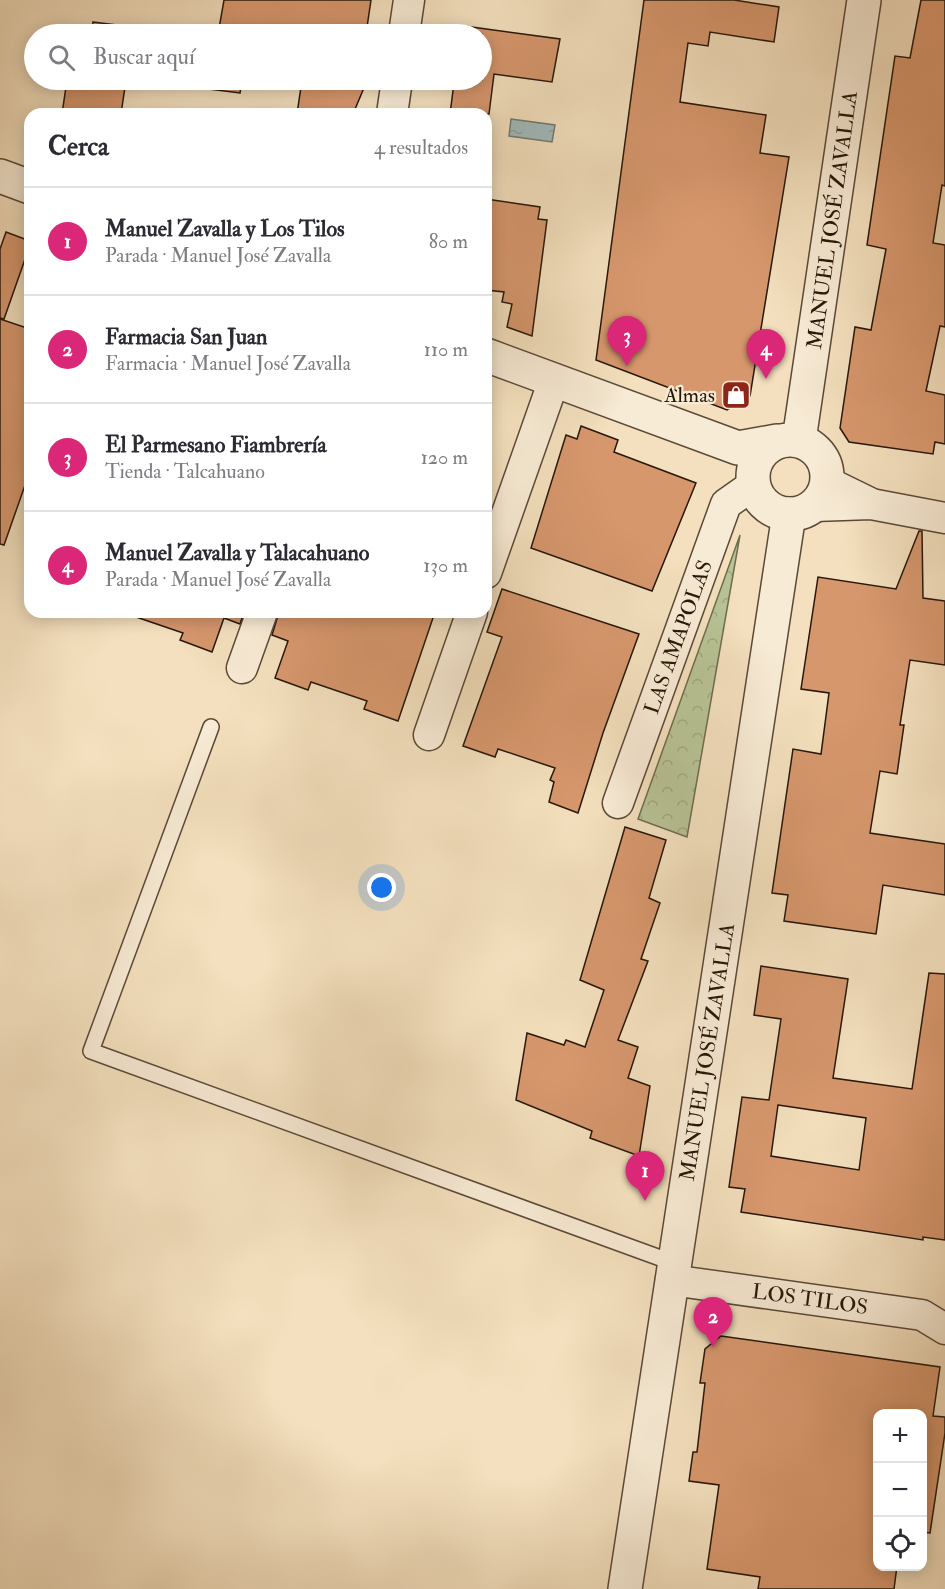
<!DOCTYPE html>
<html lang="es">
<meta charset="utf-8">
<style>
:root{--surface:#fff;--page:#f7f7f7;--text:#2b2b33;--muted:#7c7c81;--line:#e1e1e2;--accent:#db2777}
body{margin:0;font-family:"IM FELL Double Pica",serif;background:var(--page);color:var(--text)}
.controls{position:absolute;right:18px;bottom:18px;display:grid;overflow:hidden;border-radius:12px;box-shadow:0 3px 15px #0003}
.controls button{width:54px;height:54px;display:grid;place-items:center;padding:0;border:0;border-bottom:2px solid var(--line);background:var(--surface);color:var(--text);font:30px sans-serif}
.you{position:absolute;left:382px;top:888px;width:21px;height:21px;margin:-15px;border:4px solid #fff;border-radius:50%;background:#1a73e8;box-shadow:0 0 0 9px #1a73e833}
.badge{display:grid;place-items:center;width:39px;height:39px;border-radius:50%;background:var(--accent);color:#fff;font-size:20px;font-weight:700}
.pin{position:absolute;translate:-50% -50px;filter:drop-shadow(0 2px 3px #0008)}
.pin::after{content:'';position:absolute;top:32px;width:21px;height:18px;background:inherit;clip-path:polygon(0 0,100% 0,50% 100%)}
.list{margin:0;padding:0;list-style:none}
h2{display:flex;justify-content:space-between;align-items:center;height:78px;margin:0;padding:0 24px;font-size:26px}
h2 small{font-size:20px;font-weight:400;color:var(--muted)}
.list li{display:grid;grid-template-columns:39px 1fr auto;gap:18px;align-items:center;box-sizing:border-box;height:108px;padding:0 24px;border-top:2px solid var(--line)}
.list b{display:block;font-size:22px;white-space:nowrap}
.list p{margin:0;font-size:20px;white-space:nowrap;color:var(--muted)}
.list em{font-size:20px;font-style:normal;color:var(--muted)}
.icon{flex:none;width:33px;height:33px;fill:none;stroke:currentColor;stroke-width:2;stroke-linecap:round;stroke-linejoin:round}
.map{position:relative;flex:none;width:945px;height:1589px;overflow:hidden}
.search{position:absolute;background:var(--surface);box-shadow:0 3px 15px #0003;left:24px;top:24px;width:468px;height:66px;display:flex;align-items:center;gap:15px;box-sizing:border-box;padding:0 21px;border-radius:33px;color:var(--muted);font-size:22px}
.panel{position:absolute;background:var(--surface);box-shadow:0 3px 15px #0003;left:24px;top:108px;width:468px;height:510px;border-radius:18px}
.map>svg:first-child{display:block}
.forest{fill:url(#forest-crowns);stroke:#6f6d50;stroke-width:1.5}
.water{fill:url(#water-ripples);stroke:#707975;stroke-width:1.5}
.building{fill:#d7976d;stroke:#26170a;stroke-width:1.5;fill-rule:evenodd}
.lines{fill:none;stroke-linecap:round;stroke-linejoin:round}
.service-casing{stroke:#5a4937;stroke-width:18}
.minor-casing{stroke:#5a4937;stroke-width:33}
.tertiary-casing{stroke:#5a4937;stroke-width:36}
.service{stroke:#f8ebd5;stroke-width:15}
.minor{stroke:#f8ebd5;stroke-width:30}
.tertiary{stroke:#f8ebd5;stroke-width:33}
.labels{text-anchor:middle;stroke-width:4.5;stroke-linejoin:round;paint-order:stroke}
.street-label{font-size:21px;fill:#26170a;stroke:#f8ebd5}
.poi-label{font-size:21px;fill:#26170a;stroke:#f8ebd5;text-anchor:end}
</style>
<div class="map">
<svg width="945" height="1589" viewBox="0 0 945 1589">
<defs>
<pattern id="forest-crowns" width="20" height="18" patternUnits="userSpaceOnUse" patternTransform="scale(1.5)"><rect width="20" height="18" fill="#b8c395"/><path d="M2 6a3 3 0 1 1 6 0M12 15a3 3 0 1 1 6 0" fill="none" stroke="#9ea77f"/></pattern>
<pattern id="water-ripples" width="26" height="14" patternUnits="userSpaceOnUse" patternTransform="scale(1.5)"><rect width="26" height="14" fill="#a1babc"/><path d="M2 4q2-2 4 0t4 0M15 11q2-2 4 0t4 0" fill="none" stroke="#8a9fa0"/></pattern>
</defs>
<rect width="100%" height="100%" fill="#f4e0be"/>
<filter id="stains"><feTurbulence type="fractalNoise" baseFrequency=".00333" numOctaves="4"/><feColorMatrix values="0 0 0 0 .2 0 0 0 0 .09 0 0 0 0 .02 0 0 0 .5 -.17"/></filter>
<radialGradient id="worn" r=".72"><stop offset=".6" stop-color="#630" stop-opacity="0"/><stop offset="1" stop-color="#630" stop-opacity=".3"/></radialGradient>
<polygon class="forest" points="740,535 687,837 638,819"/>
<polygon class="water" points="511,119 555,125 552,142 509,136"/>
<g class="building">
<polygon points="224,0 371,0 366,34 218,34"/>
<polygon points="644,0 734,0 779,7 774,42 710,32 708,46 688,43 680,102 766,115 760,153 789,157 750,396 727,410 596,360"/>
<polygon points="921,0 945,0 945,186 942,185 933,243 945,245 945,327 940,326 926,391 945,395 945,444 935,442 933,454 849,442 840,428 855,327 871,330 886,249 867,245 895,56 910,58"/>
<polygon points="93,22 132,27 131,34 92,34"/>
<polygon points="457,25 560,39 552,82 494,74 489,114 450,114 454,83 447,82 448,80 482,80 482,34 455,34"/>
<polygon points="67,80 126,80 121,114 62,114"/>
<polygon points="161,80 242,80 240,93 161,83"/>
<polygon points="302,80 339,80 366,83 353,114 297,114"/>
<polygon points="486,199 540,207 538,219 547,220 532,336 507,327 512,304 502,302 504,292 486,290"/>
<polygon points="6,232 30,241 30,245 4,319 0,318 0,249"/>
<polygon points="0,319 30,329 30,471 4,545 0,544"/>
<polygon points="581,426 618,440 614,452 696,483 652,591 531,548 566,435 577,439"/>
<polygon points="919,531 922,531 923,598 945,601 945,665 910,660 900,725 904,725 897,774 880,771 870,833 945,844 945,895 883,885 876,934 784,921 788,895 772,893 793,749 821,754 829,693 801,689 818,577 896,589"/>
<polygon points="502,589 639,634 603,733 578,813 549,802 554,782 550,780 555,768 498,749 495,757 463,746 502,637 487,632"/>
<polygon points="137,612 244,612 240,624 224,618 212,652 180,640 183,633 136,617"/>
<polygon points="279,612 435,612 398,721 364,709 367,701 311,682 308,690 275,678 288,641 272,635"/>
<polygon points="625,827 666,840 649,898 660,903 641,959 648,961 618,1040 638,1047 628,1078 650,1086 639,1156 590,1138 592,1131 516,1100 527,1033 564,1045 566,1040 585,1047 604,990 580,980"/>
<path d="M761,966l87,13 -15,99 79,11 17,-116 16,1v266l-22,-3v3l-182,-28 4,-23 -16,-2 13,-90 27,3 12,-81 -27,-4zM778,1105l88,13 -7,52 -88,-14z"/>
<polygon points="721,1336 940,1367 933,1416 945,1417 945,1433 930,1533 922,1532 922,1413 878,1413 878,1566 897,1566 894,1589 758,1589 760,1577 707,1569 719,1485 689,1481 693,1452 697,1452 705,1383 700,1383 705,1349"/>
</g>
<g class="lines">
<g class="service-casing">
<polyline id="service" points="211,727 91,1051 674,1263"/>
</g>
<g class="minor-casing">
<g id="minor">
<polyline points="404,34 409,0"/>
<polyline points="392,114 397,80"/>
<polyline points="827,482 868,502"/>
<polyline points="814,506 871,504 945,518"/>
<polyline points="486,573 554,380"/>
<polyline points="242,668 262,612"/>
<polyline points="429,735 472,612"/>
<polyline points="618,803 726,504 753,485"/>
<polyline points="671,1280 922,1315 945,1329"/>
</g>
</g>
<g class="tertiary-casing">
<g id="tertiary">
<polyline points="0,176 30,187"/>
<polyline points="486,355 738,448 777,441"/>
<circle cx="790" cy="477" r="37"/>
<polyline points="799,440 864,0"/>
<polyline points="625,1589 789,514"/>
</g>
</g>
<use href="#service" class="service"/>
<use href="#minor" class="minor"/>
<use href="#tertiary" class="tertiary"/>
</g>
<defs>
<g id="shop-square" transform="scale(1.5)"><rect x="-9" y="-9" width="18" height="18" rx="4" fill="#8f2418" stroke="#f8ebd5"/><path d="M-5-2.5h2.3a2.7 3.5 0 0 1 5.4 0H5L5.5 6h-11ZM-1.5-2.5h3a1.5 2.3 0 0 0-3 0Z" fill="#fff"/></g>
</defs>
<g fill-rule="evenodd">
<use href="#shop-square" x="736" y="395"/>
</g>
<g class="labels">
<g class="street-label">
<text transform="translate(832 220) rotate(-82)" y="7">MANUEL JOSÉ ZAVALLA</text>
<text transform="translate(678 637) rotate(-70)" y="7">LAS AMAPOLAS</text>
<text transform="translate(707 1052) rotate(-81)" y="7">MANUEL JOSÉ ZAVALLA</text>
<text transform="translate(810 1299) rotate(8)" y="7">LOS TILOS</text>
</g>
<g class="poi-label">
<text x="715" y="402">Almas</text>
</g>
</g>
<rect width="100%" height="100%" filter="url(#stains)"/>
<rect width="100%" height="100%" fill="url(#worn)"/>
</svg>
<div class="controls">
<button>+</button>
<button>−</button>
<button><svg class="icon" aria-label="locate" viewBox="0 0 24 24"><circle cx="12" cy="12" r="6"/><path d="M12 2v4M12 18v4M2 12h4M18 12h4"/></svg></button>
</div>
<div class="you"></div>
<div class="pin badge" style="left:645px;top:1201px">1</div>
<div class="pin badge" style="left:713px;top:1347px">2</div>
<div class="pin badge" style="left:627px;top:366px">3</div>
<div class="pin badge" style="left:766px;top:379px">4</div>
<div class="search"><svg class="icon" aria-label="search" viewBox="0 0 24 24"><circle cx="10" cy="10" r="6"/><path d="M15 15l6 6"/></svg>Buscar aquí</div>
<section class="panel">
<h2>Cerca<small>4 resultados</small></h2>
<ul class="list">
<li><span class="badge">1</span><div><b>Manuel Zavalla y Los Tilos</b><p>Parada · Manuel José Zavalla</p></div><em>80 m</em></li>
<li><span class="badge">2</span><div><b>Farmacia San Juan</b><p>Farmacia · Manuel José Zavalla</p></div><em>110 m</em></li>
<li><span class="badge">3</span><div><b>El Parmesano Fiambrería</b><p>Tienda · Talcahuano</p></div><em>120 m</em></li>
<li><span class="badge">4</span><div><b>Manuel Zavalla y Talacahuano</b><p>Parada · Manuel José Zavalla</p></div><em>130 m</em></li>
</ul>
</section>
</div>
